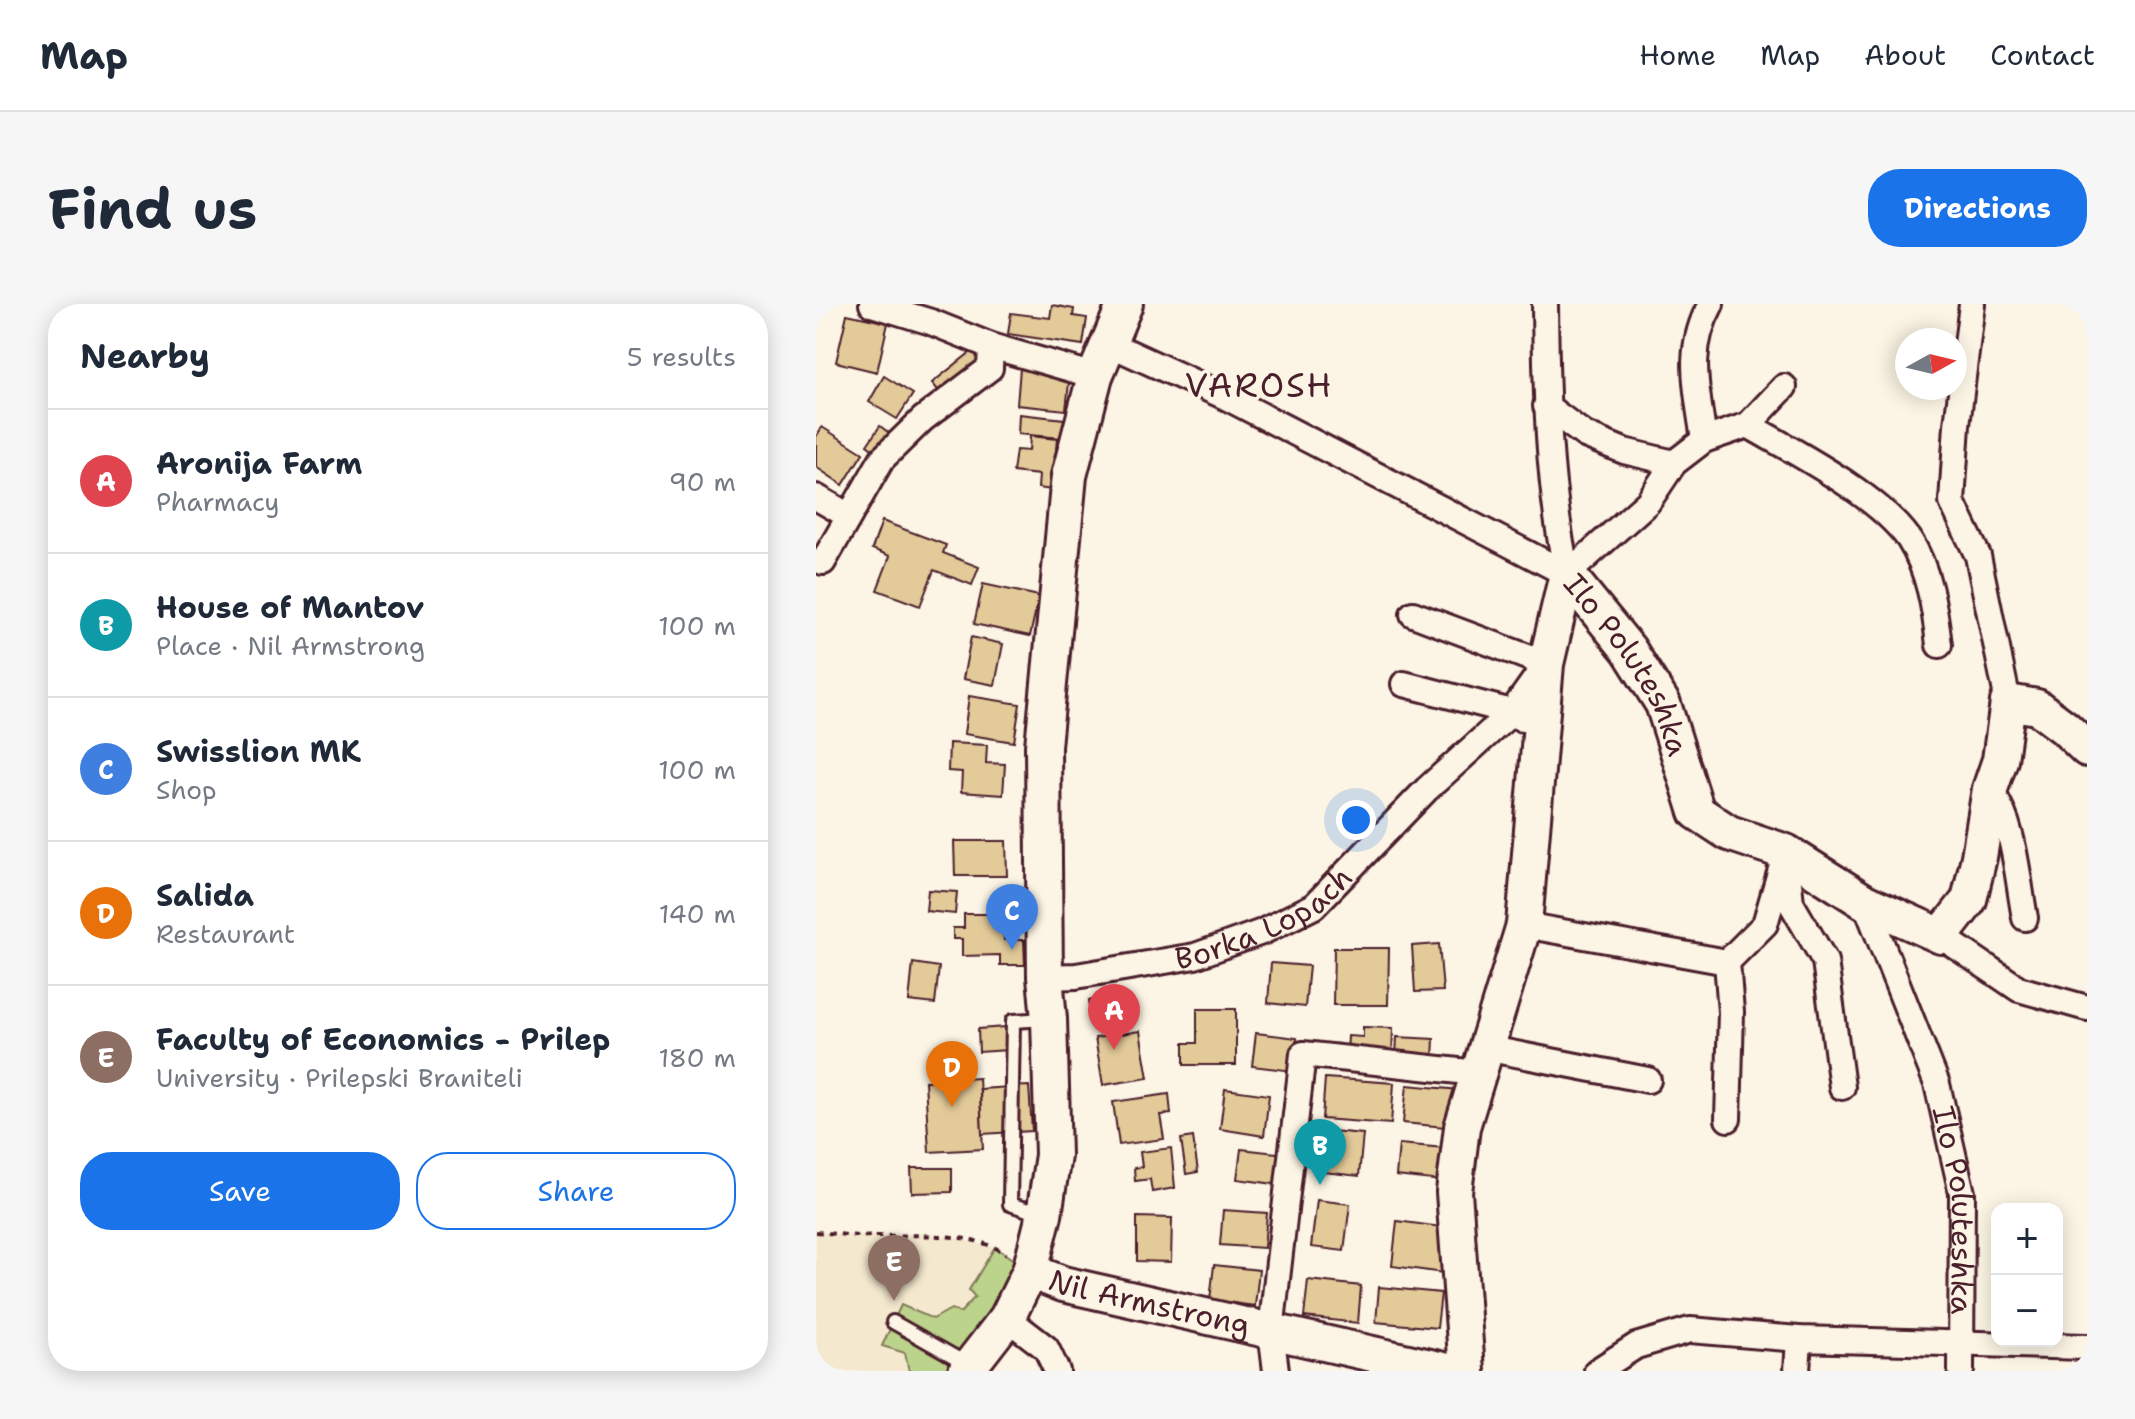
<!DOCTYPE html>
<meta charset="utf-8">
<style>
:root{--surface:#fff;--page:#f6f6f7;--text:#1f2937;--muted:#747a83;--line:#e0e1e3;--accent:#1a73e8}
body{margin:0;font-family:"Shantell Sans",sans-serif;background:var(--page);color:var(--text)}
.controls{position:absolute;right:24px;bottom:24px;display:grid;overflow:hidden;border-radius:16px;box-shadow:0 4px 20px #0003}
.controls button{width:72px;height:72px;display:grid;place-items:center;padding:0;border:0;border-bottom:2px solid var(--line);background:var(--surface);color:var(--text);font:40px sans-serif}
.compass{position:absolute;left:1079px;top:24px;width:72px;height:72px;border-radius:50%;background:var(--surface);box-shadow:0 4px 20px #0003;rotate:82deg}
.you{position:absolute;left:540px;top:516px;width:28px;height:28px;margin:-20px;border:6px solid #fff;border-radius:50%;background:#1a73e8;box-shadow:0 0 0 12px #1a73e833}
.badge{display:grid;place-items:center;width:52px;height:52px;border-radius:50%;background:var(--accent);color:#fff;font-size:26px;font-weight:700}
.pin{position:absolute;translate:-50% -66px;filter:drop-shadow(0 2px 4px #0008)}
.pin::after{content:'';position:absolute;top:42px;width:28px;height:24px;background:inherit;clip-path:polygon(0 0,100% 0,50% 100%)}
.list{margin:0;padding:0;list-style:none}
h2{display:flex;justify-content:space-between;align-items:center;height:104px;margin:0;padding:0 32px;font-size:34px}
h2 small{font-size:26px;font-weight:400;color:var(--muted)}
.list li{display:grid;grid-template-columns:52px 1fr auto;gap:24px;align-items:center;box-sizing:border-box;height:144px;padding:0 32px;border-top:2px solid var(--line)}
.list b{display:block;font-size:30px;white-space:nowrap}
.list p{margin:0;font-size:26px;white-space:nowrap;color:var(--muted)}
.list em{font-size:26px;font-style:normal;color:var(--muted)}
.actions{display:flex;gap:16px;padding:24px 32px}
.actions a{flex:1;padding:18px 0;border:2px solid var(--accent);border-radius:32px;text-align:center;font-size:28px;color:var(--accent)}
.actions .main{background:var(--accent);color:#fff}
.map{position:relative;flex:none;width:1271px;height:1067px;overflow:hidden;border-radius:32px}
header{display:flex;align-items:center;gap:48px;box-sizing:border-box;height:112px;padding:0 40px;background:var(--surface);border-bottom:2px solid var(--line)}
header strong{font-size:38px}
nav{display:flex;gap:44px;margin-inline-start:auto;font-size:28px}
.intro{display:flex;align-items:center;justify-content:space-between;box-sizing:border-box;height:192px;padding:0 48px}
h1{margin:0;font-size:56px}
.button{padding:20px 36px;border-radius:32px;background:var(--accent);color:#fff;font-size:28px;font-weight:700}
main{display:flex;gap:48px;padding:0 48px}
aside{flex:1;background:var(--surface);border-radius:32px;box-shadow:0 4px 20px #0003}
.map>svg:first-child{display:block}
.built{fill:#f4e8ce}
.green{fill:#bbd38a;stroke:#82795a;stroke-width:2}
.building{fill:#e3ca99;stroke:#4a1f2b;stroke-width:2}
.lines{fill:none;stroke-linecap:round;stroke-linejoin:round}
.lane-casing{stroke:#4a1f2b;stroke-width:18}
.street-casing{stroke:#4a1f2b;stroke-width:30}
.secondary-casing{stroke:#4a1f2b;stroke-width:40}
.path{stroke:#4a1f2b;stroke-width:4;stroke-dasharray:6 6;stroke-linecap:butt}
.lane{stroke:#fcf5e5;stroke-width:12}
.street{stroke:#fcf5e5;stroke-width:24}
.secondary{stroke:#fcf5e5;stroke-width:34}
.labels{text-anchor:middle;stroke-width:7;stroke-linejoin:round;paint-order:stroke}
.street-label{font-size:30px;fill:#4a1f2b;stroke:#fcf5e5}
.quarter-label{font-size:34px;letter-spacing:2px;fill:#4a1f2b;stroke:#fcf5e5}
</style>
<header>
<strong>Map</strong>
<nav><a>Home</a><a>Map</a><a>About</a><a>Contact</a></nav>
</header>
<div class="intro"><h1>Find us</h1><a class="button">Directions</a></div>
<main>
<aside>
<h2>Nearby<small>5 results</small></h2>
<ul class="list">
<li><span class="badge" style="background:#e0444e">A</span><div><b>Aronija Farm</b><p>Pharmacy</p></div><em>90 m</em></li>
<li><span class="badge" style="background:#0f9aa8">B</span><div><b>House of Mantov</b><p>Place · Nil Armstrong</p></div><em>100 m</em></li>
<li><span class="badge" style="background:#3f7fe0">C</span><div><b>Swisslion MK</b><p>Shop</p></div><em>100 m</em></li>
<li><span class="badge" style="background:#e8710a">D</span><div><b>Salida</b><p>Restaurant</p></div><em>140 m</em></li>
<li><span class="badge" style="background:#8d6e63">E</span><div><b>Faculty of Economics - Prilep</b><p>University · Prilepski Braniteli</p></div><em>180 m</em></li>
</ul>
<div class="actions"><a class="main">Save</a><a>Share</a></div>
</aside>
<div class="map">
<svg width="1271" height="1067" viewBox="0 0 1271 1067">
<rect width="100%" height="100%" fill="#fcf5e5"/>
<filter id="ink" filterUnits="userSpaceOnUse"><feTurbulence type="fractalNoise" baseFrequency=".0125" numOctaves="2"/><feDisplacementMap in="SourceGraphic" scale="16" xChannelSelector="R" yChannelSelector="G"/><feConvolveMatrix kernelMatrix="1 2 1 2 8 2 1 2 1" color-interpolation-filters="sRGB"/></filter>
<g filter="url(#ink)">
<polygon class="built" points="0,928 53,932 114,929 179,943 153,986 159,993 144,1009 135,1005 117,1015 85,1002 93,1067 0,1067"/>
<polygon class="green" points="179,943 214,967 150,1067 93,1067 89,1049 66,1042 85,1001 117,1015 135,1005 144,1009 159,993 153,986"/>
<g class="building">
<polygon points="236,1 258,5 257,12 271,14 267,41 192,30 195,9 234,14"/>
<polygon points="31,10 72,19 61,68 20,58"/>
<polygon points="160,44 171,57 127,92 116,79"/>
<polygon points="204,64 254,69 250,106 201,101"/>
<polygon points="68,72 97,90 81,115 53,98"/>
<polygon points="203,110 248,115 246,134 202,130"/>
<polygon points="64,122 77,132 63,150 51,141"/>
<polygon points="6,123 47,149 27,181 0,163 0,133"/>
<polygon points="214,132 241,135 236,186 222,184 223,171 197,168 200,146 213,147"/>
<polygon points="66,217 130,241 127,249 163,263 156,281 118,266 104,302 61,286 74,252 56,245"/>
<polygon points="167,280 223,292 214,332 158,320"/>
<polygon points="155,333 187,340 179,381 147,375"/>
<polygon points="153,392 204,400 198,438 148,430"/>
<polygon points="133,439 171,441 170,459 189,460 187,491 145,488 146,468 132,467"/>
<polygon points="138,537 190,537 191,572 139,572"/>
<polygon points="112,586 141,588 139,610 110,607"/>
<polygon points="148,610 187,610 188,636 208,636 209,661 184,661 184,651 146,652 146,635 137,635 137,624 148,624"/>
<polygon points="623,640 627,687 599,688 596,642"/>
<polygon points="518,644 573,644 572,701 517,701"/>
<polygon points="97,659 123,663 119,700 93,697"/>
<polygon points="455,659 493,662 489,703 452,699"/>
<polygon points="307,690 310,711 276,716 273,696"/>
<polygon points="381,705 420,705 420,761 368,761 368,739 381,739"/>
<polygon points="190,723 192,746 163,748 162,725"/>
<polygon points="547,723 577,724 576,753 531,751 532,732 547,733"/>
<polygon points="324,727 332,774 287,781 279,734"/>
<polygon points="440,729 481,734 477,767 436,762"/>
<polygon points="581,733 618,735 617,755 580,753"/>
<polygon points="163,774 167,845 113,848 109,777"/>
<polygon points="509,774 578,779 575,820 506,815"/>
<polygon points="591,781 644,786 640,824 587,819"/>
<polygon points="213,782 216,827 166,830 164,785"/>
<polygon points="409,785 453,791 448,832 404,825"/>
<polygon points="353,790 355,810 344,811 348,835 303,841 297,798"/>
<polygon points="504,826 547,830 543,872 499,867"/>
<polygon points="377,833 382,868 370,870 365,835"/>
<polygon points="583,840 629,844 626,877 580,872"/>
<polygon points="355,844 359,884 336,888 334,875 319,877 318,864 326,863 324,848"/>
<polygon points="425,845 470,850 466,881 421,875"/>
<polygon points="95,864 136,864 136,888 96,889"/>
<polygon points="501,896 534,900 528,947 495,943"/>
<polygon points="407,906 451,909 448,944 404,941"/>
<polygon points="321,913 356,914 355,958 321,957"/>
<polygon points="581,917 633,924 628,969 576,962"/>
<polygon points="398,961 443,966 439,1002 394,996"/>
<polygon points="492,976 545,982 542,1019 488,1013"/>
<polygon points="563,983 625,989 621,1024 560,1018"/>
</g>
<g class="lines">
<g class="lane-casing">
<g id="lane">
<polyline points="227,911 194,900 197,717 230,715"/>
<polyline points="77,1018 153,1061"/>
</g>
</g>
<g class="street-casing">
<g id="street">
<polyline points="56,0 115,18 175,42 279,72"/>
<path d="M729,0c1,91 3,181 22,270"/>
<polyline points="1156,0 1141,121 1136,198 1162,252 1192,398"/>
<polyline points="294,40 410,93 751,270"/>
<polyline points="730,102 769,131 808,147 858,159"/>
<polyline points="932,121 968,83"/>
<path d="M888,136c-7,-51 -19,-89 7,-136"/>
<polyline points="0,193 33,212"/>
<polyline points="7,258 66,155 107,115 174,64 175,42"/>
<path d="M751,270l81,-72 26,-39 30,-23 44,-15c48,28 129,69 161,114 20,31 26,71 30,106"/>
<polyline points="588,380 696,408 706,415"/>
<path d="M1174,485c25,36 27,87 35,129"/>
<polyline points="971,560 975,599 1009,657 1026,783"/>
<path id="s1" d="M1049,598l72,182 25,109 -1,178"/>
<polyline points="708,621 911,658"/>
<polyline points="1125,632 1203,685 1271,704"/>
<path id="s2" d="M229,673l31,-1 119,-20 67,-24 52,-26 113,-117 85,-77 34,-48 -133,-50"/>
<polyline points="669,744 832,776"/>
<polyline points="912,815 915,708 911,658 949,620 970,548"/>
<polyline points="191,1014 230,1044 241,1067"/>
<polyline points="460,1067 455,1027 487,750 661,769"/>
<polyline points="781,1067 820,1042 874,1026 983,1035 1271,1043"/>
<polyline points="981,1067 983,1035"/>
</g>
</g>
<g class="secondary-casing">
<g id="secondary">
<path id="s3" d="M751,270l62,76 34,54 34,108 32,21 57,19 79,50 76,34 28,-36 10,-43 11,-68 10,-29 8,-58 29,5 28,21 22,21"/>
<path id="s4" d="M214,967l33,13 385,87"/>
<polyline points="150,1067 191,1014 214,967 228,911 237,851 233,715 229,673 227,442 253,172 279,72 309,0"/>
<polyline points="651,1067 638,888 646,823 708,621 730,360 751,270"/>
</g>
</g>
<path class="path" d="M0,928c18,1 37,5 56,4 40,0 99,-6 134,18"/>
<use href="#lane" class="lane"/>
<use href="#street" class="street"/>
<use href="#secondary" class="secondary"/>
</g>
</g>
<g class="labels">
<g class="street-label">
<text dy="10" stroke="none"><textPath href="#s3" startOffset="110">Ilo Poluteshka</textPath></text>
<text dy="10" stroke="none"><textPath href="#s2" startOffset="230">Borka Lopach</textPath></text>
<text dy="10" stroke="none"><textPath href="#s1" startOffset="324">Ilo Poluteshka</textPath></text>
<text dy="10" stroke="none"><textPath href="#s4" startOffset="124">Nil Armstrong</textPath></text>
</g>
<g class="quarter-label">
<text x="443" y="93">VAROSH</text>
</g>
</g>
</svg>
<div class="controls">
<button>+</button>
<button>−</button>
</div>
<svg class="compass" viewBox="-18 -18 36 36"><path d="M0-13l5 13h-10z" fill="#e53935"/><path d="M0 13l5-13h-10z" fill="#747a83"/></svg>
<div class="you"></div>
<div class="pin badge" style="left:298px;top:746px;background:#e0444e">A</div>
<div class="pin badge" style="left:504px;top:881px;background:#0f9aa8">B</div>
<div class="pin badge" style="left:196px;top:646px;background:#3f7fe0">C</div>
<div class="pin badge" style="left:136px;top:803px;background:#e8710a">D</div>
<div class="pin badge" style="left:78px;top:997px;background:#8d6e63">E</div>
</div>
</main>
